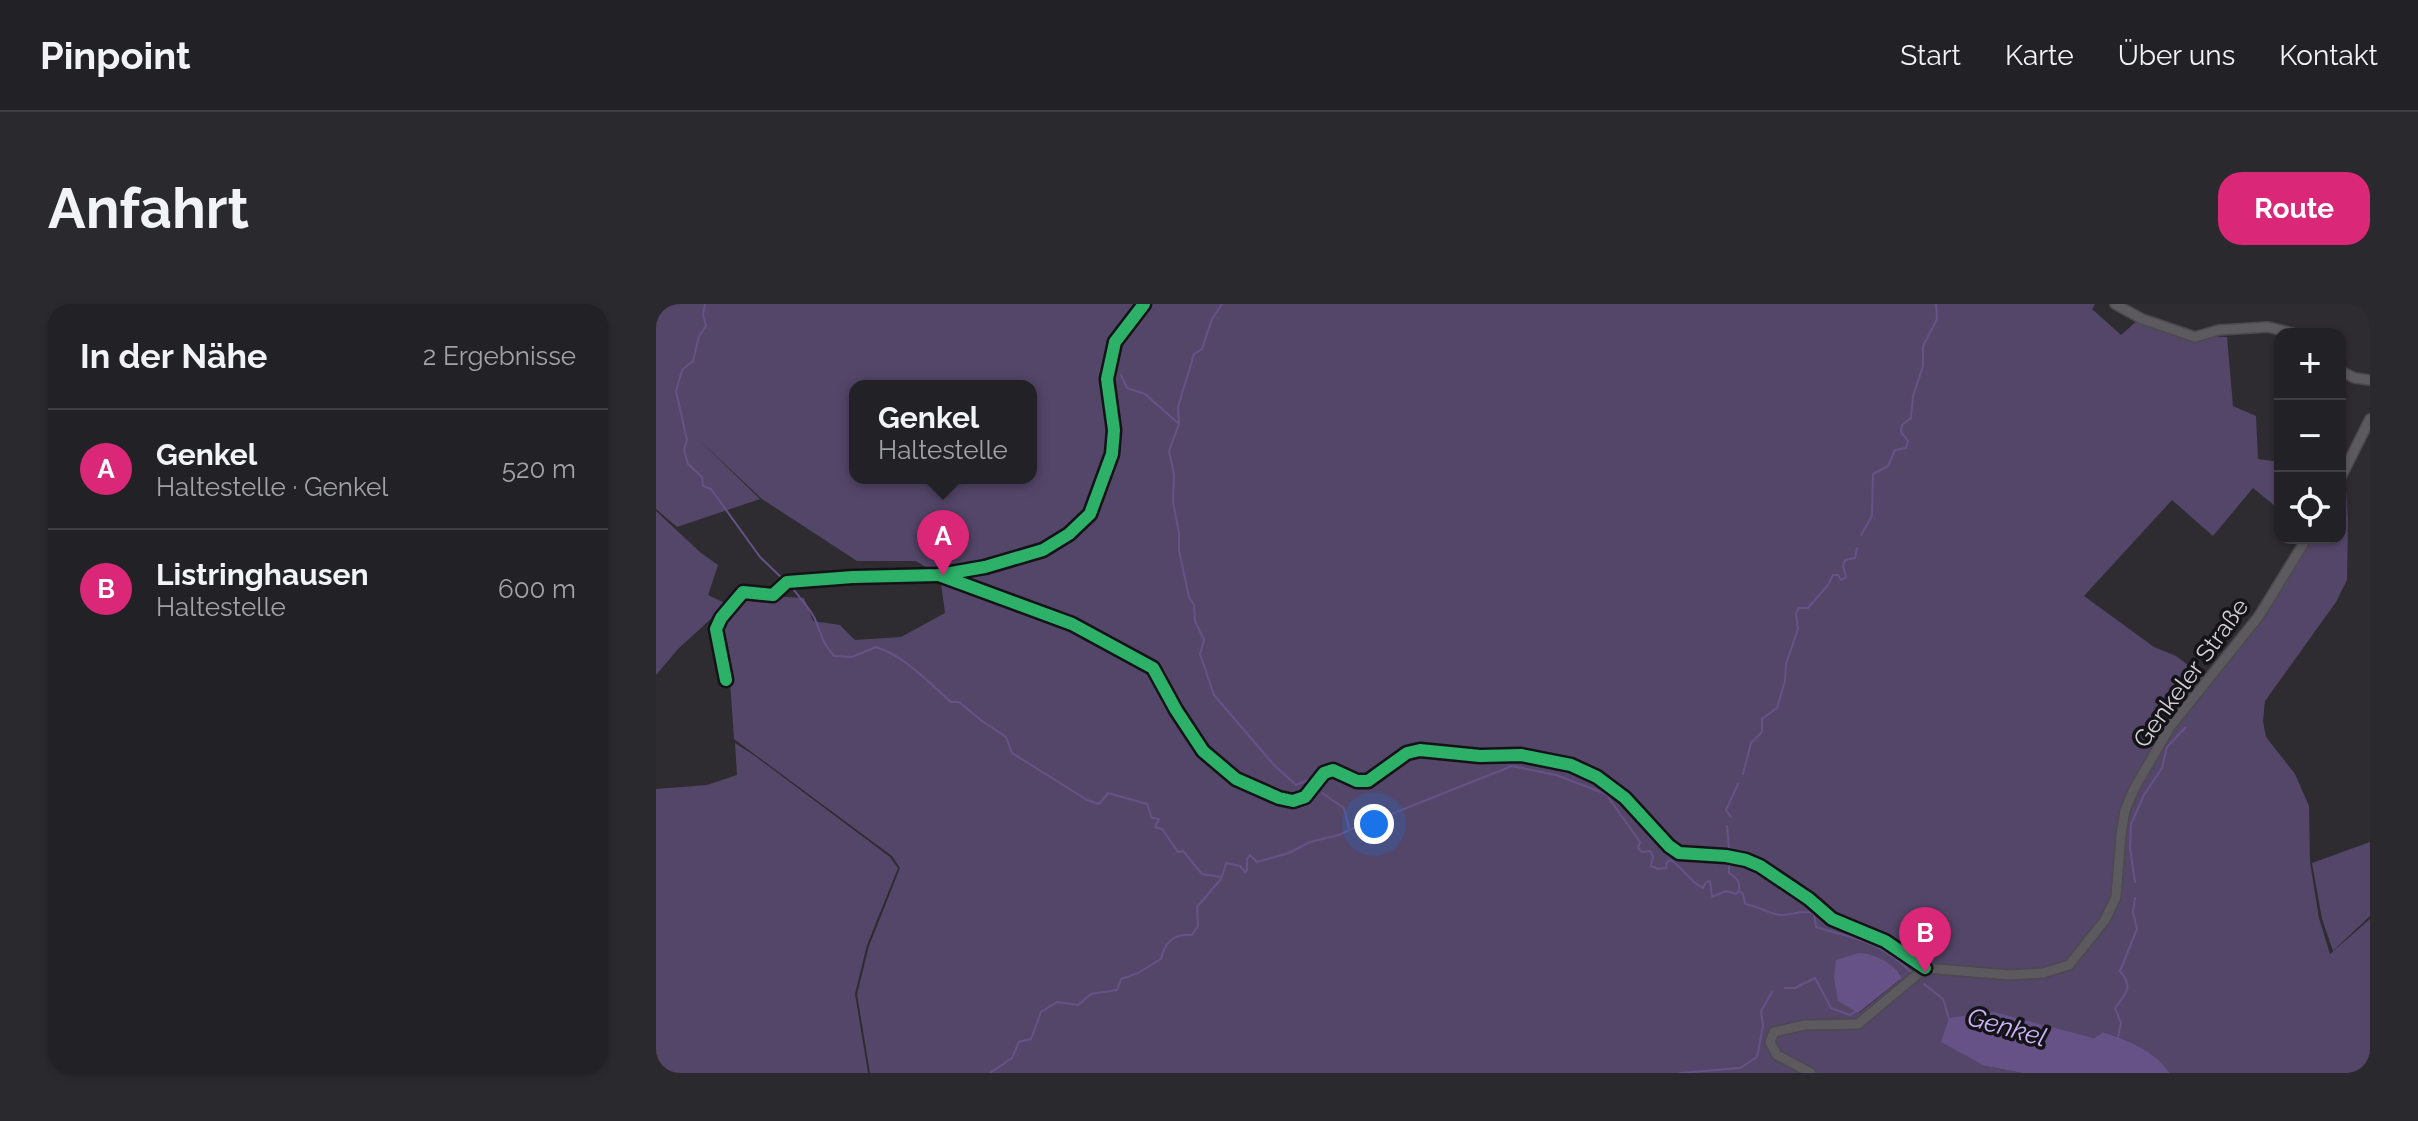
<!DOCTYPE html>
<html lang="de">
<meta charset="utf-8">
<style>
:root{--surface:#222125;--page:#2a292d;--text:#f1f3f6;--muted:#a2a3a7;--line:#3f3e42;--accent:#db2777}
body{margin:0;font-family:Raleway,sans-serif;background:var(--page);color:var(--text)}
.controls{position:absolute;right:24px;top:24px;display:grid;overflow:hidden;border-radius:16px;box-shadow:0 2px 6px #0004}
.controls button{width:72px;height:72px;display:grid;place-items:center;padding:0;border:0;border-bottom:2px solid var(--line);background:var(--surface);color:var(--text);font:40px sans-serif}
.you{position:absolute;left:718px;top:520px;width:28px;height:28px;margin:-20px;border:6px solid #fff;border-radius:50%;background:#1a73e8;box-shadow:0 0 0 12px #1a73e833}
.badge{display:grid;place-items:center;width:52px;height:52px;border-radius:50%;background:var(--accent);color:#fff;font-size:26px;font-weight:700}
.pin{position:absolute;translate:-50% -66px;filter:drop-shadow(0 2px 4px #0008)}
.pin::after{content:'';position:absolute;top:42px;width:28px;height:24px;background:inherit;clip-path:polygon(0 0,100% 0,50% 100%)}
.popup{position:absolute;left:193px;top:76px;width:188px;height:104px;box-sizing:border-box;display:grid;place-content:center;border-radius:16px;background:var(--surface);filter:drop-shadow(0 2px 6px #0005);font-size:26px;white-space:nowrap;color:var(--muted)}
.popup b{font-size:30px;color:var(--text)}
.popup::after{content:'';position:absolute;left:50%;top:100%;margin-left:-16px;border:16px solid transparent;border-top-color:var(--surface)}
.list{margin:0;padding:0;list-style:none}
h2{display:flex;justify-content:space-between;align-items:center;height:104px;margin:0;padding:0 32px;font-size:34px}
h2 small{font-size:26px;font-weight:400;color:var(--muted)}
.list li{display:grid;grid-template-columns:52px 1fr auto;gap:24px;align-items:center;box-sizing:border-box;height:120px;padding:0 32px;border-top:2px solid var(--line)}
.list b{display:block;font-size:30px;white-space:nowrap}
.list p{margin:0;font-size:26px;white-space:nowrap;color:var(--muted)}
.list em{font-size:26px;font-style:normal;color:var(--muted)}
.icon{flex:none;width:44px;height:44px;fill:none;stroke:currentColor;stroke-width:2;stroke-linecap:round;stroke-linejoin:round}
.map{position:relative;flex:none;width:1714px;height:769px;overflow:hidden;border-radius:24px}
header{display:flex;align-items:center;gap:48px;box-sizing:border-box;height:112px;padding:0 40px;background:var(--surface);border-bottom:2px solid var(--line)}
header strong{font-size:38px}
nav{display:flex;gap:44px;margin-inline-start:auto;font-size:28px}
.intro{display:flex;align-items:center;justify-content:space-between;box-sizing:border-box;height:192px;padding:0 48px}
h1{margin:0;font-size:56px}
.button{padding:20px 36px;border-radius:24px;background:var(--accent);color:#fff;font-size:28px;font-weight:700}
main{display:flex;gap:48px;padding:0 48px}
aside{flex:1;background:var(--surface);border-radius:24px;box-shadow:0 2px 6px #0004}
.map>svg:first-child{display:block}
.green{fill:#544669;fill-rule:evenodd}
.water{fill:#675287}
.lines{fill:none;stroke-linecap:round;stroke-linejoin:round}
.stream{stroke:#675287;stroke-width:2}
.minor-casing{stroke:#4c494e;stroke-width:12}
.minor{stroke:#5c5a5f;stroke-width:9}
.cycleway-casing{stroke:#141318;stroke-width:17}
.cycleway{stroke:#2db169;stroke-width:12}
.labels{text-anchor:middle;stroke-width:7;stroke-linejoin:round;paint-order:stroke}
.street-label{font-size:24px;fill:#d3d0d7;stroke:#141318}
.water-label{font-size:26px;font-style:italic;fill:#ceb4f8;stroke:#141318}
</style>
<header>
<strong>Pinpoint</strong>
<nav><a>Start</a><a>Karte</a><a>Über uns</a><a>Kontakt</a></nav>
</header>
<div class="intro"><h1>Anfahrt</h1><a class="button">Route</a></div>
<main>
<aside>
<h2>In der Nähe<small>2 Ergebnisse</small></h2>
<ul class="list">
<li><span class="badge">A</span><div><b>Genkel</b><p>Haltestelle · Genkel</p></div><em>520 m</em></li>
<li><span class="badge">B</span><div><b>Listringhausen</b><p>Haltestelle</p></div><em>600 m</em></li>
</ul>
</aside>
<div class="map">
<svg width="1714" height="769" viewBox="0 0 1714 769">
<rect width="100%" height="100%" fill="#2e2c31"/>
<g class="green">
<path d="M0,0h487l-30,38 -8,37 6,32v43l-22,60 -46,35 -59,17 -47,8 -21,-13h-59l-95,-62 -65,-61 63,61 -83,28 -21,-18zM199,82h176v92h-176z"/>
<path d="M490,0h949l-3,5 29,26 18,-16 62,17 26,1 6,69 23,10 2,43 22,3v48l-27,-22 -40,48 -41,-36 -88,96 70,51 22,9 32,24 100,-142h32v-57l5,-7 3,46 -1,60 -11,22 -71,99 -2,20 3,16 29,37 14,32 1,56 9,56 11,36 40,-35v154h-200c-17,-24 -41,-32 -67,-41l-9,6 -100,-25 -9,53 37,7h-1152l-13,-79 12,-48 31,-78 -8,-12 -158,-117 -4,-57 -11,-53 26,-34 59,3 9,23 27,4 15,15 46,-3 44,-24 -5,-37 131,49 82,44 49,82 35,27 -32,-28 -50,-82 -83,-45 -130,-48 102,-25 48,-36 21,-60 -5,-74 9,-38zM1244,669v7l-41,33 -21,-12z"/>
<polygon points="0,207 45,249 62,261 52,291 71,300 22,345 0,371"/>
<polygon points="79,439 99,452 234,553 242,564 211,641 199,690 212,769 0,769 0,485 51,481 81,471"/>
<polygon points="1714,538 1714,612 1677,647 1666,615 1656,559"/>
</g>
<g class="water">
<path d="M1203,649c15,0 36,11 43,25l-44,35 -20,-12 -4,-23 2,-18z"/>
<path d="M1338,708l100,26 9,-6c26,9 50,17 67,41h-148l-37,-7 -44,-24 8,-24z"/>
</g>
<g class="lines">
<g class="stream">
<polyline points="49,0 47,10 50,22 43,32 37,57 26,66 20,87 31,136 28,146 32,160 46,173 47,182 55,185 104,253 128,276"/>
<polyline points="566,0 556,15 546,45 538,50 522,103 523,120 513,147 518,171 517,198 523,229 523,246 533,293 538,301 539,317 548,336 544,350 558,391 618,461 640,481 655,475"/>
<polyline points="465,71 471,84 489,90 523,120"/>
<polyline points="1205,231 1216,212 1217,170 1232,162 1239,146 1250,144 1252,137 1245,128 1246,121 1255,114 1257,92 1267,62 1267,42 1281,15 1280,0"/>
<path d="M135,282c7,10 17,20 23,31 9,19 5,21 20,39l18,1 24,-10c29,9 52,35 75,55h8l23,19 24,16 6,16 75,47 12,4 9,-11 39,11 5,14 7,1 -4,8 7,2 16,23 5,-1 19,23 20,3 4,-14 14,3 5,6 2,-2v-11l3,-4 7,7 32,-9 21,-11 29,-7 25,-12 10,-2 138,-55 44,9 50,19 34,48 -2,6 4,4 8,-1 3,5 -2,10 7,3 8,-1 1,-6 4,-2c12,8 20,23 32,28l3,-6 4,-1 2,16 14,-6 10,3 3,-3 4,3 2,10c12,2 23,9 34,11 13,1 22,-6 35,-2l2,14c43,13 61,13 95,45"/>
<polyline points="1087,470 1095,439 1106,428 1106,415 1121,404 1129,377 1130,360 1142,325 1140,309 1143,304 1152,304 1172,281 1177,271 1182,271 1185,276 1190,273 1187,262 1189,256 1199,254 1201,244"/>
<polyline points="666,489 688,504 693,524"/>
<polyline points="1075,513 1070,506 1082,480"/>
<polyline points="1071,522 1073,545"/>
<path d="M1073,558v11c7,4 12,9 10,18"/>
<polyline points="1479,578 1474,544 1475,520 1488,491 1506,464 1511,443 1529,424"/>
<polyline points="1268,680 1287,695 1293,715"/>
<polyline points="1129,684 1139,684 1159,674 1175,704 1194,711 1200,707"/>
<path d="M1462,733l3,-14 -6,-15c11,-15 19,-20 5,-37l17,-42 -4,-17 2,-14"/>
<path d="M334,769l22,-15 7,-16 12,-3 10,-27 16,-10 21,3 13,-11 26,-4 4,-11 17,-6 23,-14c4,-17 13,-26 31,-24l6,-9 -1,-19 24,-28"/>
<polyline points="1024,769 1084,764 1101,753 1107,722 1105,707 1116,688"/>
</g>
<g class="minor-casing">
<g id="minor">
<polyline points="1459,0 1486,15 1539,33 1563,26 1612,23 1640,30"/>
<polyline points="1684,67 1699,74 1714,76"/>
<polyline points="1684,175 1714,115"/>
<polyline points="283,271 416,320 497,364 520,406 547,447 580,475 623,494 637,497 649,493 668,469 677,466 701,477 712,477 751,449 764,446 824,452 865,451 915,461 941,473 969,494 1013,542 1023,549 1070,552 1090,556 1104,562 1153,595 1176,615 1229,637 1269,664"/>
<polyline points="70,376 60,325 65,314 87,288 117,291 131,278 197,273 283,271 329,263 387,246 413,230 434,210 456,150 458,126 451,75 459,38 488,0"/>
<polyline points="1269,664 1354,671 1387,669 1413,661 1449,616 1460,593 1465,531 1469,506 1478,485 1514,423 1603,312 1651,234"/>
<polyline points="1155,769 1121,751 1114,738 1118,728 1149,721 1202,720 1269,664"/>
</g>
</g>
<use href="#minor" class="minor"/>
<g class="cycleway-casing">
<g id="cycleway">
<polyline points="283,271 416,320 497,364 520,406 547,447 580,475 623,494 637,497 649,493 668,469 677,466 701,477 712,477 751,449 764,446 824,452 865,451 915,461 941,473 969,494 1013,542 1023,549 1070,552 1090,556 1104,562 1153,595 1176,615 1229,637 1269,664"/>
<polyline points="70,376 60,325 65,314 87,288 117,291 131,278 197,273 283,271 329,263 387,246 413,230 434,210 456,150 458,126 451,75 459,38 488,0"/>
</g>
</g>
<use href="#cycleway" class="cycleway"/>
</g>
<g class="labels">
<g class="street-label">
<text transform="translate(1535 369) rotate(-54)" y="8">Genkeler Straße</text>
</g>
<g class="water-label">
<text transform="translate(1351 723) rotate(16)" y="9">Genkel</text>
</g>
</g>
</svg>
<div class="controls">
<button>+</button>
<button>−</button>
<button><svg class="icon" aria-label="locate" viewBox="0 0 24 24"><circle cx="12" cy="12" r="6"/><path d="M12 2v4M12 18v4M2 12h4M18 12h4"/></svg></button>
</div>
<div class="you"></div>
<div class="pin badge" style="left:287px;top:272px">A</div>
<div class="popup"><b>Genkel</b>Haltestelle</div>
<div class="pin badge" style="left:1269px;top:669px">B</div>
</div>
</main>
